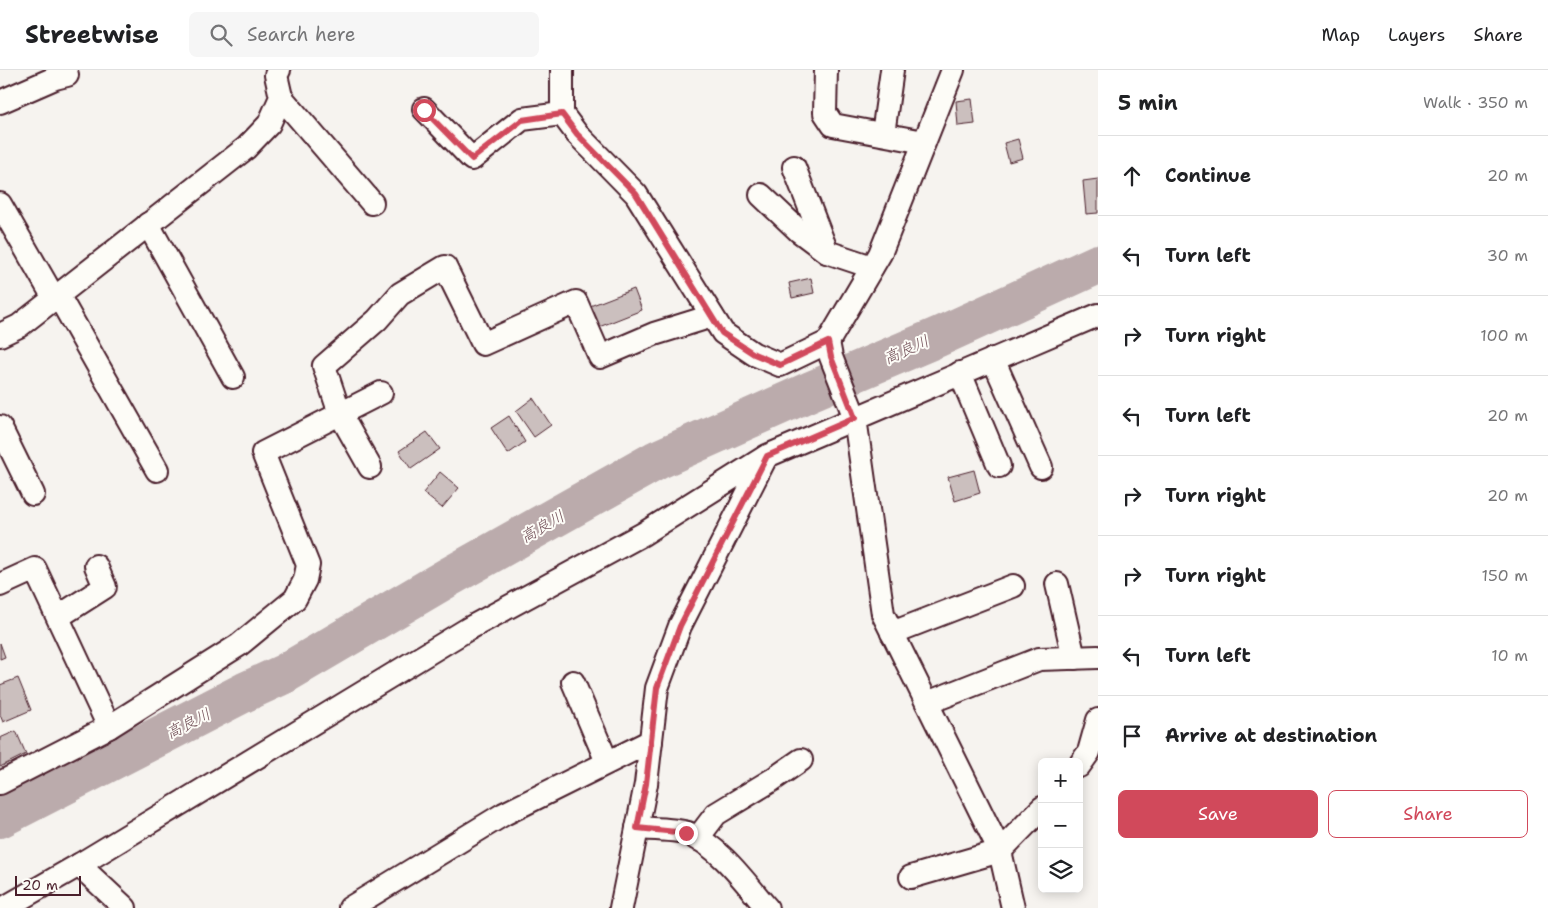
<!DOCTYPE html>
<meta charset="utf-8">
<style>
:root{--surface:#fff;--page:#f6f6f6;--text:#202124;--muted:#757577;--line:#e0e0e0;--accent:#d1495b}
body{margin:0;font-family:"Shantell Sans","Klee One",sans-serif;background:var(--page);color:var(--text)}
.controls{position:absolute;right:15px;bottom:15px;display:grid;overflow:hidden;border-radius:8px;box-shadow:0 2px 12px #0003}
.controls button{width:45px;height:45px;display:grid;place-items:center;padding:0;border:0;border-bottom:1px solid var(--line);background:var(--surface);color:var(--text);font:25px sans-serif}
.scale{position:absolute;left:15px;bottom:12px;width:66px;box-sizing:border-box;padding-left:5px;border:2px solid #4a1f2b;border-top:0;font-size:14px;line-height:18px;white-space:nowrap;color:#4a1f2b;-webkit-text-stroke:4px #fdfcf7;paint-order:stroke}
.stop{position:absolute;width:15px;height:15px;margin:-11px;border:4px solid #d1495b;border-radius:50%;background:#fff}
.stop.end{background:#d1495b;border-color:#fff;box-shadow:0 1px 5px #0008}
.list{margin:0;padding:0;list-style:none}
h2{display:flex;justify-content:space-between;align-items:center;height:65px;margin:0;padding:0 20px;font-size:21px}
h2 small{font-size:16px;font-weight:400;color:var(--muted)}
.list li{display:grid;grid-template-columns:32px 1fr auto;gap:15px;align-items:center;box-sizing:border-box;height:80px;padding:0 20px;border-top:1px solid var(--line)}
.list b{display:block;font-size:19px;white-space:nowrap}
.list em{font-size:16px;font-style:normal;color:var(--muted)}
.actions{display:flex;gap:10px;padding:15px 20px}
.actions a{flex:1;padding:11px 0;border:1px solid var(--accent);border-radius:8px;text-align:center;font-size:18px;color:var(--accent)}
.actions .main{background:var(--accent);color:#fff}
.icon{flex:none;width:28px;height:28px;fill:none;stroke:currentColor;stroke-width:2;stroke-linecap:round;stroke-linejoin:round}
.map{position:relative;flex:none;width:1098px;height:838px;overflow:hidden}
header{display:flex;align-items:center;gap:30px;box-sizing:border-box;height:70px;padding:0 25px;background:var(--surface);border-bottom:1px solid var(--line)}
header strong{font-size:24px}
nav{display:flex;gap:28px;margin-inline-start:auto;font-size:18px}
.search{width:350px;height:45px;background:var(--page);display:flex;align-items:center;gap:12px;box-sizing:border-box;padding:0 18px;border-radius:8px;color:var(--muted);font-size:19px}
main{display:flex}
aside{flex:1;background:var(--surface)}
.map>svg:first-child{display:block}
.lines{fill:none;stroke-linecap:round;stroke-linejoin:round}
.river{stroke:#bbabac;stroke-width:40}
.building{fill:#cbbfbe;stroke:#4a1f2b}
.minor-casing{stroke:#4a1f2b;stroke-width:26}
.minor{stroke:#fdfcf7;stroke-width:22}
.route{stroke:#d1495b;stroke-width:6}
.labels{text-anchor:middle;stroke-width:4;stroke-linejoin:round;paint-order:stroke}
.water-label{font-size:16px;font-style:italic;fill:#725058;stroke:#fdfcf7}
</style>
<header>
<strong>Streetwise</strong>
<div class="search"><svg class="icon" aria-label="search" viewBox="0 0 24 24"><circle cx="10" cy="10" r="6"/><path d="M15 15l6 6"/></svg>Search here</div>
<nav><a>Map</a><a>Layers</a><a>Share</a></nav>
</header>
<main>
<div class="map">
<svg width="1098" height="838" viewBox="0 0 1098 838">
<rect width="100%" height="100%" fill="#f6f3ef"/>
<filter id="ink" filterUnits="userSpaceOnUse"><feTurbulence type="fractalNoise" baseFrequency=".02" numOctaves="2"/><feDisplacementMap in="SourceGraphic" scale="10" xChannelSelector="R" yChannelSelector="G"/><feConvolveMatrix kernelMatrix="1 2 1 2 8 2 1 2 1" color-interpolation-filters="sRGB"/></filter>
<g filter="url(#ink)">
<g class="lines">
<polyline class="river" points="0,748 245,622 284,604 447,508 657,390 811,321 938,267 1098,194"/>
</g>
<g class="building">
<polygon points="972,29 975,54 958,56 956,31"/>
<polygon points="1018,69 1023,88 1009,92 1004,73"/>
<polygon points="1098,109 1098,143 1086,144 1083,111"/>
<polygon points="811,208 814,223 792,228 789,213"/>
<polygon points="634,219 642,240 599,257 590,236"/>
<polygon points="533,328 551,355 534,367 516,341"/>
<polygon points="509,346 525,372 508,384 491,358"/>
<polygon points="427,362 440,379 411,399 399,381"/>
<polygon points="974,400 980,423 955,431 948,407"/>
<polygon points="440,402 459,418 442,438 423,423"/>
<polygon points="0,573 5,587 0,589"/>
<polygon points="18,608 31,640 3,652 0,645 0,615"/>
<polygon points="16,661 26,684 0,697 0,668"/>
</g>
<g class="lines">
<g class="minor-casing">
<g id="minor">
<polyline points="562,0 562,44 577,64 636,124 723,263 754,284 780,295 828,272 880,184 953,0"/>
<polyline points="826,0 825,43 833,55 924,72"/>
<polyline points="281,27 372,133"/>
<polyline points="0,32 55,8 67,5"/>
<polyline points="424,39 472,89 522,49 562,44"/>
<polyline points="883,64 892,0"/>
<polyline points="794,97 827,182 872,197"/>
<polyline points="761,125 799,161 827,182"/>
<polyline points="0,134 54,228"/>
<polyline points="148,154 233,307"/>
<polyline points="58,225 157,400"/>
<polyline points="0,265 19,256 246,78 269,54 281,27 276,5 279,0"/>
<polyline points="828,272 831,287 855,348 883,544 1000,781 1013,838"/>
<polyline points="993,289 1041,397"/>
<polyline points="960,303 999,396"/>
<polyline points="0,357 33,424"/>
<polyline points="370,397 340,344 324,296 377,250 400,224 445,197 483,274 576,232 600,287 654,264 712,246"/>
<polyline points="1057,514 1074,588"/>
<polyline points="0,515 35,499 109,657 0,713"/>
<polyline points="58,547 105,517 96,496"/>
<polyline points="892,563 1013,516"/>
<polyline points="573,612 607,692"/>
<polyline points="927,633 1039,589 1098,587"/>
<polyline points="109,657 239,575 295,529 305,510 308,495 263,383 381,323"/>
<polyline points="1079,696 1089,682 1098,650"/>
<path d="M637,758c13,1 40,1 51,5 33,15 56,48 79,75"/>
<polyline points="697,769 716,744 772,710 801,690"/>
<polyline points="79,795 125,838"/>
<polyline points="911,807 1000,781 1042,738"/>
<polyline points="4,838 79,795 468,559 643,464 767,386 1098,245"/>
<polyline points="350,838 504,744 651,671"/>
<polyline points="621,838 646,714 657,618 680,556 766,387"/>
</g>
</g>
<use href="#minor" class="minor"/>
</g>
</g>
<g class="lines" filter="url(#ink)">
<polyline class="route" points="424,40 472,89 522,50 562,44 577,64 636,124 722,263 754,284 780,295 828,272 831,287 855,348 767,386 680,556 657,618 646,714 637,758 686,763"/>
</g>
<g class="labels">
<g class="water-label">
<text transform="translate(906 279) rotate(-24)" y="6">高良川</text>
<text transform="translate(542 456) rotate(-30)" y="6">高良川</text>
<text transform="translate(188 653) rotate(-27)" y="6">高良川</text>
</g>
</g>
</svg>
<div class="controls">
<button>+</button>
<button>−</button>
<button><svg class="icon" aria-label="layers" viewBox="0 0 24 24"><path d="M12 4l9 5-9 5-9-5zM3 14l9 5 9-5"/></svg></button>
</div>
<div class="scale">20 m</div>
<div class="stop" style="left:424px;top:40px"></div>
<div class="stop end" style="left:686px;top:763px"></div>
</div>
<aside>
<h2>5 min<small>Walk · 350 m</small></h2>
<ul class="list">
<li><svg class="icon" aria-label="ahead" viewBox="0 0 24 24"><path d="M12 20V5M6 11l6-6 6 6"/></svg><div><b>Continue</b></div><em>20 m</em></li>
<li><svg class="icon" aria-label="left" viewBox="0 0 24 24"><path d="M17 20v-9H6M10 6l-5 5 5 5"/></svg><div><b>Turn left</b></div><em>30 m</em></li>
<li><svg class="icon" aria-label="right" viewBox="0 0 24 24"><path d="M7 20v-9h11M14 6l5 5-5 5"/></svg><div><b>Turn right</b></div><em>100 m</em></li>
<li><svg class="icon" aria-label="left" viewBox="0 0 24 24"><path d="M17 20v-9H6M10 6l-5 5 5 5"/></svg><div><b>Turn left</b></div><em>20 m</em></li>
<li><svg class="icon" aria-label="right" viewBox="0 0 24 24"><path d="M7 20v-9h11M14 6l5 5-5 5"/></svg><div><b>Turn right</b></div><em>20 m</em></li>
<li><svg class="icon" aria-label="right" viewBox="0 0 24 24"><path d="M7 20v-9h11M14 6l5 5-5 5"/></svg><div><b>Turn right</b></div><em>150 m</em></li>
<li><svg class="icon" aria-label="left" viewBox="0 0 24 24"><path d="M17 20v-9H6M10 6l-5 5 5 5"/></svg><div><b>Turn left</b></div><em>10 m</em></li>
<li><svg class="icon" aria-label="arrive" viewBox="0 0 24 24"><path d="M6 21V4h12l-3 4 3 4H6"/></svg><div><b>Arrive at destination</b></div></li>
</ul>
<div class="actions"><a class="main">Save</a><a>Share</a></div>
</aside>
</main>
